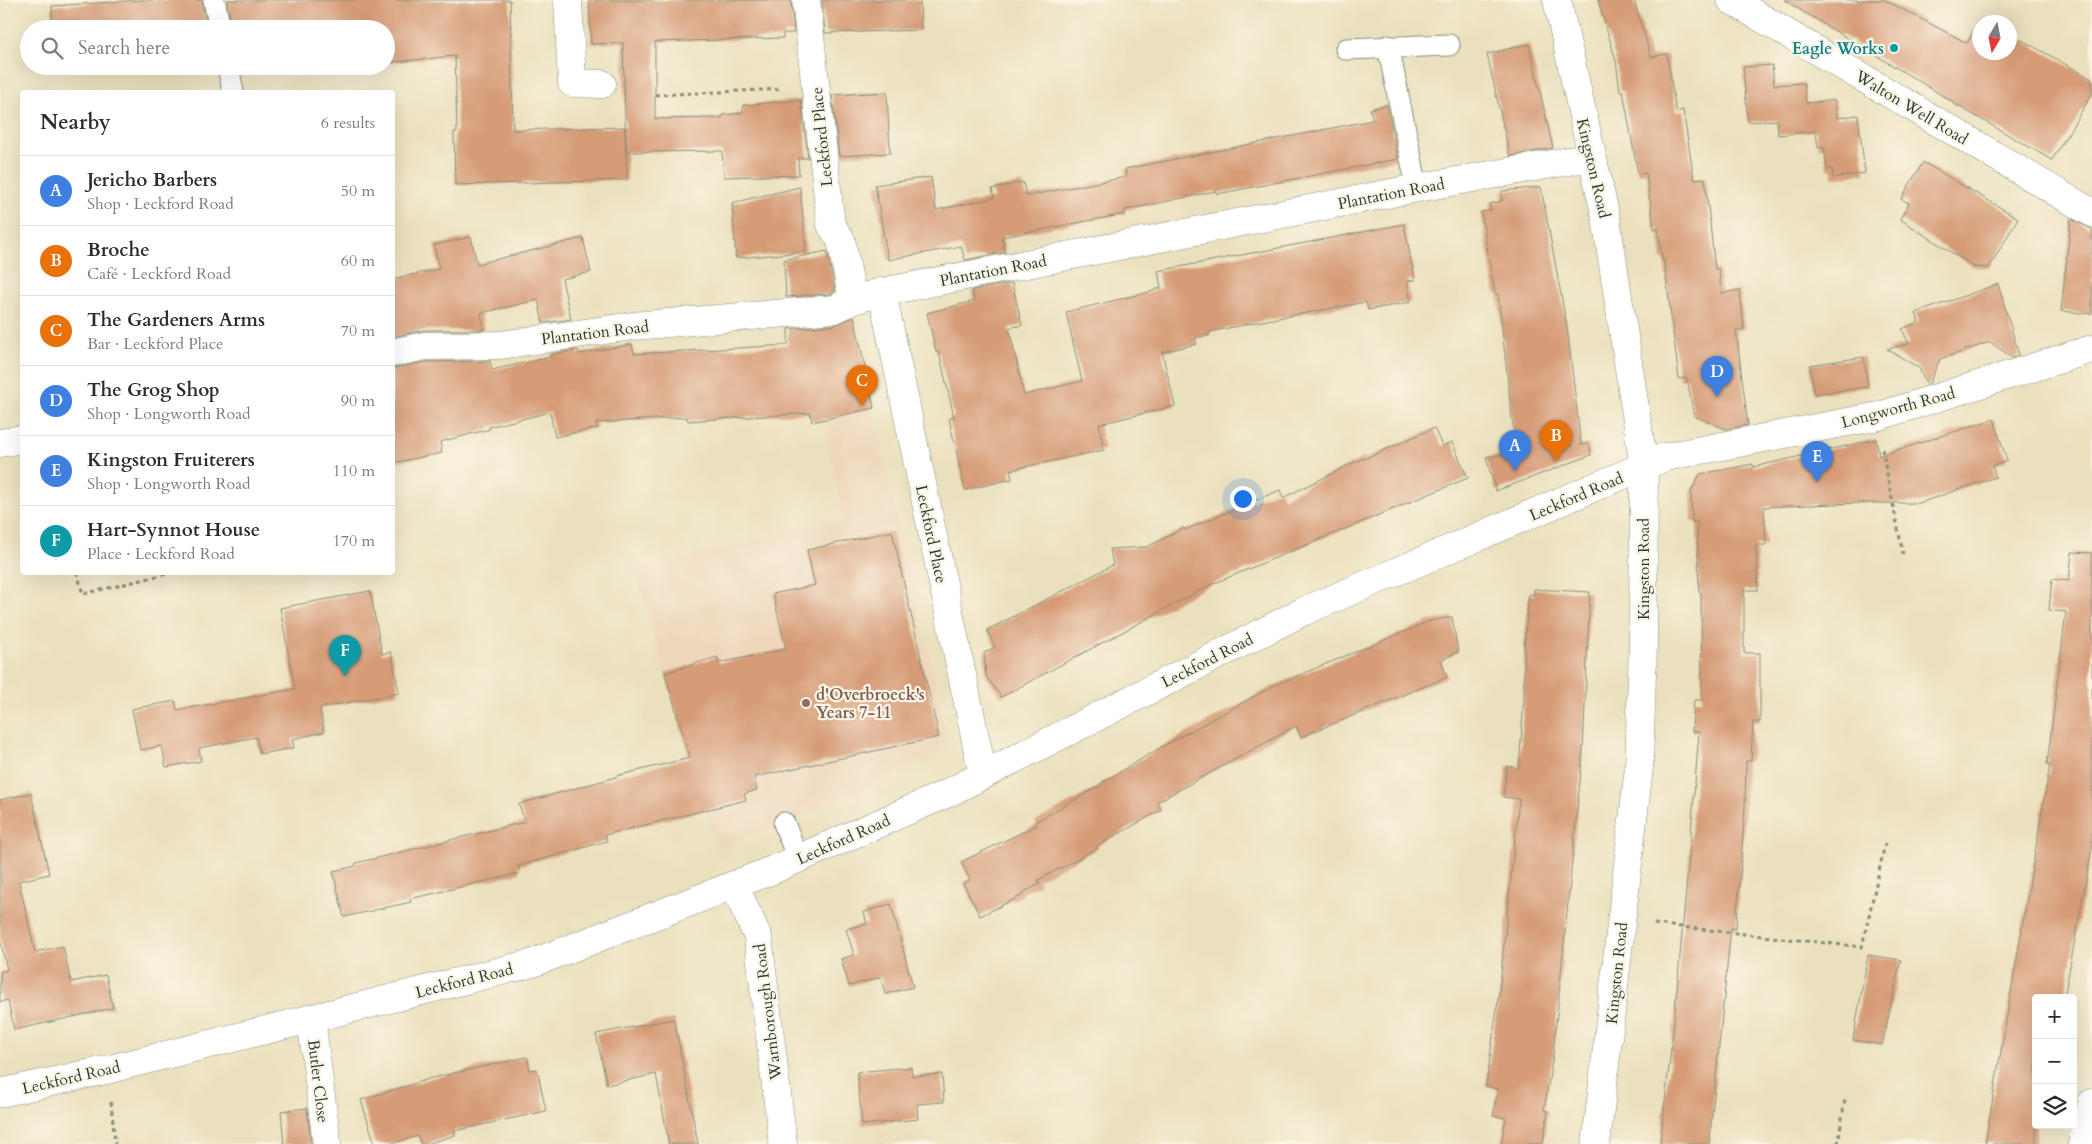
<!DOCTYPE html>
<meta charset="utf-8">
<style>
:root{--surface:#fff;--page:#f2f2f3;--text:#2b2b33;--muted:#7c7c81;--line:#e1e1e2;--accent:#111827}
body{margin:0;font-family:Cardo,serif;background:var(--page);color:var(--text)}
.controls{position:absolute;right:15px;bottom:15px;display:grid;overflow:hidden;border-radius:5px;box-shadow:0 5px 20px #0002}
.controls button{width:45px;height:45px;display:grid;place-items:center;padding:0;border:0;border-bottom:1px solid var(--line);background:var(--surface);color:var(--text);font:25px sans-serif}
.compass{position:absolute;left:1972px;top:15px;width:45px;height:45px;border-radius:50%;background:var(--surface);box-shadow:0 5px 20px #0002;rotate:190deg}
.you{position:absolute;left:1242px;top:498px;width:18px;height:18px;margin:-12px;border:4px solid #fff;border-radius:50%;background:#1a73e8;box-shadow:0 0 0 8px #1a73e833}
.badge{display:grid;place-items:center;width:32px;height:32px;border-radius:50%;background:var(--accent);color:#fff;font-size:16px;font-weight:700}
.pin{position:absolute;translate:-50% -41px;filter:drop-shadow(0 1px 2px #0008)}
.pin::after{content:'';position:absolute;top:26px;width:18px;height:15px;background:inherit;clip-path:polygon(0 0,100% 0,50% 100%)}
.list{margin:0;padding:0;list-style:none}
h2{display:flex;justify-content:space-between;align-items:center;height:65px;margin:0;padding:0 20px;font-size:21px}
h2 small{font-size:16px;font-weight:400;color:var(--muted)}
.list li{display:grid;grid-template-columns:32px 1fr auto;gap:15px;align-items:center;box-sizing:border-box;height:70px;padding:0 20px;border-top:1px solid var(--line)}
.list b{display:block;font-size:19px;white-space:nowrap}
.list p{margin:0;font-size:16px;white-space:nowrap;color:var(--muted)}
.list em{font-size:16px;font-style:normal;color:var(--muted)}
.icon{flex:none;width:28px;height:28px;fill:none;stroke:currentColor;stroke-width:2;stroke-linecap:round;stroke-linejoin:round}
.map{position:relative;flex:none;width:2092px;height:1144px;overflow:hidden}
.search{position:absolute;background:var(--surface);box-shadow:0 5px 20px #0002;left:20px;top:20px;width:375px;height:55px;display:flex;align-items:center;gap:12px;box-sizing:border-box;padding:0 18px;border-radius:28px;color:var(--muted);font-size:19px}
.panel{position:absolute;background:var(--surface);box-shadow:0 5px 20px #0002;left:20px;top:90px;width:375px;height:485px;border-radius:5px}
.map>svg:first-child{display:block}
.built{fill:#eed7bb}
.building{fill:#d69b77}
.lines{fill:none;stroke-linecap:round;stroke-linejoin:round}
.service-casing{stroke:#858e78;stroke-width:23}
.minor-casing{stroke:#858e78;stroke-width:29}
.tertiary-casing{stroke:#858e78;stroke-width:29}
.path{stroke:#858e78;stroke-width:3;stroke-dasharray:4 4;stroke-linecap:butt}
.service{stroke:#fff;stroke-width:21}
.minor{stroke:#fff;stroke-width:28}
.tertiary{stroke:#fff;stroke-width:28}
.culture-dot{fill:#0f9aa8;stroke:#fcf5e5;stroke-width:2}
.education-dot{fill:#8d6e63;stroke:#fcf5e5;stroke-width:2}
.labels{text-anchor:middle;stroke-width:4.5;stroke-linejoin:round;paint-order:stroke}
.culture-label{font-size:16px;font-weight:bold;fill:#0d838f;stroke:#fcf5e5;text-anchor:end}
.street-label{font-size:16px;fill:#1f3d34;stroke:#fcf5e5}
.education-label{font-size:16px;font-weight:bold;fill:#785e54;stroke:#fcf5e5;text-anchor:start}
</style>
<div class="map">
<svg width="2092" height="1144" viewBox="0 0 2092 1144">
<rect width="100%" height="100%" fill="#fcf5e5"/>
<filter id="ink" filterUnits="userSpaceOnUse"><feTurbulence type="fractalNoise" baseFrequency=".02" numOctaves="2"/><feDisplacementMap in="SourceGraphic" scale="10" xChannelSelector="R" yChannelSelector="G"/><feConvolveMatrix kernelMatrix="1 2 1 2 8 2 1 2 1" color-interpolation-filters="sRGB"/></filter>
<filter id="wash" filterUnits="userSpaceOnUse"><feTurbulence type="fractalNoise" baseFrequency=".0096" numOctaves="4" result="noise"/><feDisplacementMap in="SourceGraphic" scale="20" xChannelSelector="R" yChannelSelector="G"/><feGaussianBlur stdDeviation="1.12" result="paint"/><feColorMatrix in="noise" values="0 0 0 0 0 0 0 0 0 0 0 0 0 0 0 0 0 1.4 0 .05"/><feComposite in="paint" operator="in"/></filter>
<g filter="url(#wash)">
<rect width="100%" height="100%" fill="#ebe0bd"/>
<polygon class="built" points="855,321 894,506 946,732 946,745 939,753 871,785 784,823 717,849 635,570 843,518 807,332"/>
<g id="blocks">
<g class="building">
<polygon points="141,0 202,0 207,29 52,29 52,6"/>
<polygon points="227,0 510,0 513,130 625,127 627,180 455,185 454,132 457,132 455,56 386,63 386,29 232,29"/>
<polygon points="589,0 791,0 794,33 783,33 783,38 655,42 655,119 722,118 722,115 743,113 743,105 801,100 808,158 798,158 799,175 724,177 722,151 626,152 623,43 591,44"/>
<polygon points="822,0 920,0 921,30 825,33"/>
<polygon points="1598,0 1634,0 1651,57 1667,54 1676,112 1683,110 1694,179 1705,178 1715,269 1719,269 1721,293 1740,290 1744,329 1736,330 1748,425 1726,429 1694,416 1687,378 1679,379 1664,260 1662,260 1658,228 1654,229 1646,173 1638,174 1623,91 1620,91 1616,61"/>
<polygon points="1784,0 1885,0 1967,43 1980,20 1984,22 1980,22 1980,52 2010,52 2010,37 2011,34 2092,79 2092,94 2052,160 1953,103 1955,103"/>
<polygon points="1529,44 1553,148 1510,156 1487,54"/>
<polygon points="1772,65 1774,85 1804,83 1806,103 1835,100 1837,118 1858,115 1865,173 1833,178 1832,169 1827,169 1824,147 1818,148 1816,131 1778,135 1777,120 1748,122 1743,67"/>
<polygon points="887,92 890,153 839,156 832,95"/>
<polygon points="1387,105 1398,159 1217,194 1216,191 1125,210 1125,214 1002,237 1005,252 965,260 961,246 888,260 875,185 931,177 936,210 994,198 992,189 1023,182 1026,196 1126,177 1125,169 1373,120 1370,109"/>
<polygon points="1923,162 2018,218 1989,268 1974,267 1900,219 1909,203 1901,199"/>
<polygon points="800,187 806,252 736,258 732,203"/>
<polygon points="1541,187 1567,327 1581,445 1589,444 1591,455 1496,491 1486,457 1516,453 1498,294 1495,294 1481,212 1491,210 1489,204 1502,201 1502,191"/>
<polygon points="2071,219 2092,229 2092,314 2061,311"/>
<polygon points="1404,224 1415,280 1407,281 1411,302 1368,310 1366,302 1267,320 1209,332 1210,335 1195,338 1197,344 1162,352 1175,406 1099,424 1104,450 1010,470 1012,479 965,490 949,419 954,417 939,352 936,352 927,313 974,301 972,290 1012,283 1022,325 1009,328 1024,395 1082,381 1066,312 1154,291 1154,290 1161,288 1158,271"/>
<polygon points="471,237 477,264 583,238 591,272 562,279 571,319 543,323 538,300 481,313 484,330 425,330 392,337 392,279 439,269 434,245"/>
<polygon points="827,251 835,291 831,294 786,297 784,260"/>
<polygon points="1998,284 2019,355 2013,358 1990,342 1940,359 1929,384 1927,385 1919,368 1887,349 1909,344 1902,329 1919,322 1916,313"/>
<polygon points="854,317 874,408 812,422 810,413 688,421 687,417 596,423 597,428 555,437 550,412 489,427 490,429 440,442 442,453 392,463 392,368 427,362 490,361 492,370 551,357 551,354 578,350 579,354 632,344 634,354 788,345 788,329 836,325"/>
<polygon points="1864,357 1868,387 1814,394 1810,365"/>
<polygon points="1994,419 2007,461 1992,466 1996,477 1919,503 1856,503 1764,507 1766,545 1756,545 1758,590 1744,590 1744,653 1760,653 1760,722 1753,722 1751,761 1746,761 1745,807 1736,929 1731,928 1709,1144 1660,1144 1673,1032 1690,846 1699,732 1692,732 1694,700 1702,700 1701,592 1699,592 1697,522 1692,522 1691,491 1700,474 1753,464 1753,467 1876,439 1879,456"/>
<polygon points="1434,428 1442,446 1452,442 1468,478 1210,585 1001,697 986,676 984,653 995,647 987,630 1113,565 1110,549 1147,547 1184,528 1185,530 1280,490 1283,498 1363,458 1364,459"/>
<polygon points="892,531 939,737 754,777 757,790 744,794 746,800 605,835 607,841 518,866 520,873 410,899 411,902 344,917 333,871 356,866 356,863 525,822 519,804 616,777 616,776 690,758 665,673 717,657 719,663 786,649 773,594 815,585 807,550"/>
<polygon points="2072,552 2092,553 2092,848 2064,998 2036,998 2036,1144 1985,1144 2050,765 2047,765 2066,612 2049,610 2052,579 2069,581"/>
<polygon points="1534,589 1590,592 1583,750 1553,1055 1544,1110 1548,1111 1543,1144 1501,1144 1506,1118 1493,1116 1498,1089 1486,1086 1499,993 1519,799 1503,797 1507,766 1519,768 1524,699 1524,648 1529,594 1534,595"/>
<polygon points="370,591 382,654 391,652 399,693 320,708 324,732 292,739 294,748 260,754 256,737 199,748 201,761 166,767 162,746 140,750 132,709 175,701 177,710 295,689 280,608"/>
<polygon points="1452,617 1458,652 1441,660 1447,677 1301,737 1296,726 1157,802 1161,810 1097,846 1098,848 1038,880 1040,884 1022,893 1023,895 980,916 963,883 970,880 961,862 1037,825 1035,822 1101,785 1100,784 1163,746 1275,685 1430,621"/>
<polygon points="31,793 49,874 19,881 35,952 63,946 71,982 106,975 113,1008 14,1030 8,1000 0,1002 0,972 7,970 0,939 0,800"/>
<polygon points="891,904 913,987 885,994 881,977 849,986 841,959 854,955 846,929 867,924 864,912"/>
<polygon points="1868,955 1901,960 1882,1045 1853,1040"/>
<polygon points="674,1019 689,1096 698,1144 669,1144 656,1074 607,1085 596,1034"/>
<polygon points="527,1057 530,1070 537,1069 546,1111 454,1131 455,1135 427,1144 421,1144 418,1136 390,1144 375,1144 361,1100 432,1078"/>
<polygon points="911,1067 912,1076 942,1074 944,1102 917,1104 918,1119 862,1125 857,1072"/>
<polygon points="307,1108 311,1144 284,1144 281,1111"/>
</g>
</g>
</g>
<g filter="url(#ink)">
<use href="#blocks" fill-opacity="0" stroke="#858e78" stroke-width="1"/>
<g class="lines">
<g class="service-casing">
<g id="service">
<polyline points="214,0 220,29"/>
<polyline points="1388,46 1417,188"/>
<polyline points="1346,49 1449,45"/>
<polyline points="228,66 233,92"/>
<polyline points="784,823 798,859"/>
</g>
</g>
<g class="minor-casing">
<g id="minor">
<polyline points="568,0 572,83 602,84"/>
<polyline points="806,0 831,225 841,240 853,300"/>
<polyline points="1731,0 2092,213"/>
<polyline points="882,292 983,775"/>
<polyline points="392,353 425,346 501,345 633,326 835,309 853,300 882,292 1417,188 1592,157"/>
<polyline points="0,443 22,439"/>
<polyline points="734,885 758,937 783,1144"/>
<polyline points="311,1018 327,1144"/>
<polyline points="0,1093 106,1070 533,963 770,871 948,793 1302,612 1665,457 1879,416 2092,349"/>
<polyline points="2082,1144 2092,1103"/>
</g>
</g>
<g class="tertiary-casing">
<polyline id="tertiary" points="1557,0 1606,218 1644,467 1643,643 1639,767 1596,1144"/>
</g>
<g class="path">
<polyline points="655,95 782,89"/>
<polyline points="1882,449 1903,554"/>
<polyline points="77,572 83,594 175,572"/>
<polyline points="1654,924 1862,947 1885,844"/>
<polyline points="111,1102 115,1144"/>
<polyline points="1838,1144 1845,1099"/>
</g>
<use href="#service" class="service"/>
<use href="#minor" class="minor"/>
<use href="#tertiary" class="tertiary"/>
</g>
</g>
<circle class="culture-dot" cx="1894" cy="48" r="5"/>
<circle class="education-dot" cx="806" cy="703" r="5"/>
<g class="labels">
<g class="culture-label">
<text x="1884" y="54">Eagle Works</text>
</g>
<g class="street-label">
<text transform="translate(1912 107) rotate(31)" y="6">Walton Well Road</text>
<text transform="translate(821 137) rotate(-96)" y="6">Leckford Place</text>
<text transform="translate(1594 168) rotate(77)" y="6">Kingston Road</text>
<text transform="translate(1391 193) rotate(-11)" y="6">Plantation Road</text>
<text transform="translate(993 270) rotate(-11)" y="6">Plantation Road</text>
<text transform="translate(595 332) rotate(-7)" y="6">Plantation Road</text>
<text transform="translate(1898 407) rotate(-15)" y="6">Longworth Road</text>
<text transform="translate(1576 496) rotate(-23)" y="6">Leckford Road</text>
<text transform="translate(932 534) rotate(78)" y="6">Leckford Place</text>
<text transform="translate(1643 569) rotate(-90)" y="6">Kingston Road</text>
<text transform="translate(1207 660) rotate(-27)" y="6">Leckford Road</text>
<text transform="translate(843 839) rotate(-24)" y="6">Leckford Road</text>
<text transform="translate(1616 973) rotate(-84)" y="6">Kingston Road</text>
<text transform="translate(464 980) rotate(-14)" y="6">Leckford Road</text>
<text transform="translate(767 1012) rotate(-97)" y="6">Warnborough Road</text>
<text transform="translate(71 1077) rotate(-13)" y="6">Leckford Road</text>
<text transform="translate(319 1081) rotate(83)" y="6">Butler Close</text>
</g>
<g class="education-label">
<text x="816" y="700">d'Overbroeck's<tspan x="816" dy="18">Years 7-11</tspan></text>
</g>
</g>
</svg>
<div class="controls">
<button>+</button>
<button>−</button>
<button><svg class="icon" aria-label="layers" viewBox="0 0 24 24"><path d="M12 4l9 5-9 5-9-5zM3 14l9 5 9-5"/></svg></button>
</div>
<svg class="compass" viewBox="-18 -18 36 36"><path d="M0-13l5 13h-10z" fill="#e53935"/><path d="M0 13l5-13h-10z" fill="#7c7c81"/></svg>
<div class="you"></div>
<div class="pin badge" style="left:1515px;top:471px;background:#3f7fe0">A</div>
<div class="pin badge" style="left:1556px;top:461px;background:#e8710a">B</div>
<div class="pin badge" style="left:862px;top:406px;background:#e8710a">C</div>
<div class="pin badge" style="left:1717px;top:397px;background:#3f7fe0">D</div>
<div class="pin badge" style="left:1817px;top:482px;background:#3f7fe0">E</div>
<div class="pin badge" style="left:345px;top:676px;background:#0f9aa8">F</div>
<div class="search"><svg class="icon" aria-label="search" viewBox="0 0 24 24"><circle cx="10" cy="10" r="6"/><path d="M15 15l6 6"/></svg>Search here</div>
<section class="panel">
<h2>Nearby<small>6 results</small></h2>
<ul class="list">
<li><span class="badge" style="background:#3f7fe0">A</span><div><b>Jericho Barbers</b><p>Shop · Leckford Road</p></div><em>50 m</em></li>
<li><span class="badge" style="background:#e8710a">B</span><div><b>Broche</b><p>Café · Leckford Road</p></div><em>60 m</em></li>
<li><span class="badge" style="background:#e8710a">C</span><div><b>The Gardeners Arms</b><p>Bar · Leckford Place</p></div><em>70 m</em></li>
<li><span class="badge" style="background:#3f7fe0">D</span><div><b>The Grog Shop</b><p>Shop · Longworth Road</p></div><em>90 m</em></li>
<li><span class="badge" style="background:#3f7fe0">E</span><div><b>Kingston Fruiterers</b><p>Shop · Longworth Road</p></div><em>110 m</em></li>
<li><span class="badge" style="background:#0f9aa8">F</span><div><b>Hart-Synnot House</b><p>Place · Leckford Road</p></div><em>170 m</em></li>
</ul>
</section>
</div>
